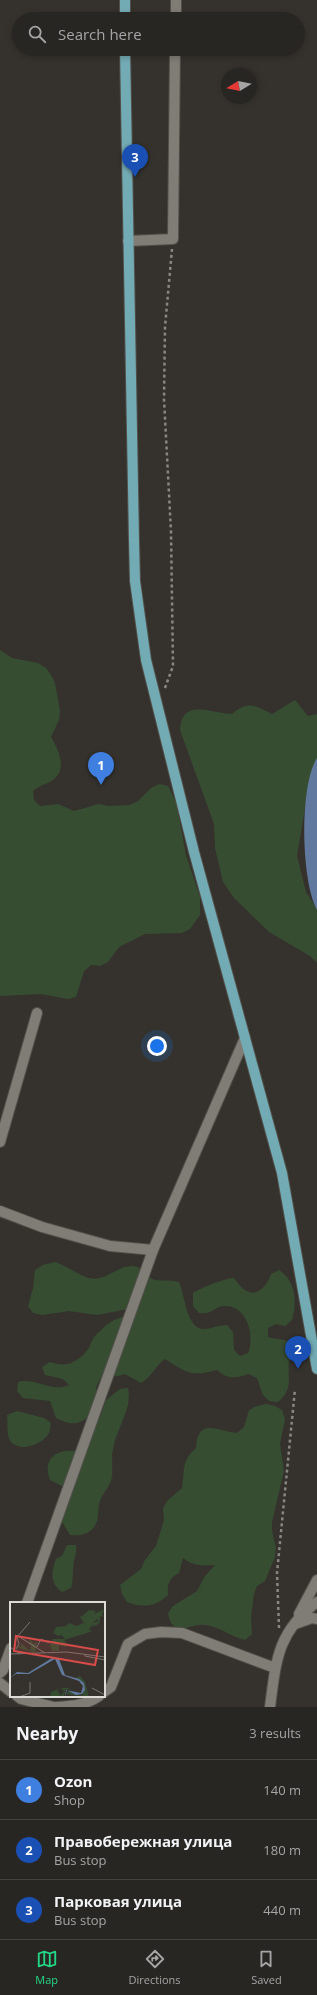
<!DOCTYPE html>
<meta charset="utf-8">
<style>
:root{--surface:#282622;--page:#34322f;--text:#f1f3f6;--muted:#a5a5a5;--line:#444340;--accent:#22d887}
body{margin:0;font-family:"Open Sans",sans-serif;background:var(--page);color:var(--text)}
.compass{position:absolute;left:221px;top:68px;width:36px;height:36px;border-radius:50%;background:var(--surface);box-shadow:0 2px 6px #0003;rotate:260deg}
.you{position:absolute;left:157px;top:1046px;width:14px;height:14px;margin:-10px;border:3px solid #fff;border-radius:50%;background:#1a73e8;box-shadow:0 0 0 6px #1a73e833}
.badge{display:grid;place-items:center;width:26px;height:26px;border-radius:50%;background:var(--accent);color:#fff;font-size:13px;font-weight:700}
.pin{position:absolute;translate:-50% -33px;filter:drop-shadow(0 1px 2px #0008)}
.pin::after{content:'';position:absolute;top:21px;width:14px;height:12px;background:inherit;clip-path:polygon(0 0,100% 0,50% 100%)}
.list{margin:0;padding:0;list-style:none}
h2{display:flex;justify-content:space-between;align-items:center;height:52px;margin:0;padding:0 16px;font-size:17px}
h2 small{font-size:13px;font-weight:400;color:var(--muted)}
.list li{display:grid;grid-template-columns:26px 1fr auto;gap:12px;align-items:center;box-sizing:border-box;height:60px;padding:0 16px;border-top:1px solid var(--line)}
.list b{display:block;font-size:15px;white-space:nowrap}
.list p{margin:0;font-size:13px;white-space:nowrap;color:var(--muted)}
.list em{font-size:13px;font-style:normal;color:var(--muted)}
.icon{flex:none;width:22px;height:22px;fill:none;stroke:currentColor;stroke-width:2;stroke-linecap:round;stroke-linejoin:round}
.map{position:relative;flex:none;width:317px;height:1707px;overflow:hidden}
.search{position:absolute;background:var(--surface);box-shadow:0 2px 6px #0003;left:12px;right:12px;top:12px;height:44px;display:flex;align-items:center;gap:10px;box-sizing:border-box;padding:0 14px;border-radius:22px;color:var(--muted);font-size:15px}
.sheet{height:232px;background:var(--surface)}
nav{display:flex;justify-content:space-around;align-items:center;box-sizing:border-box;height:56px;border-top:1px solid var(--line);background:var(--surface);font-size:11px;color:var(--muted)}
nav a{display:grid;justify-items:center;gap:2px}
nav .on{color:var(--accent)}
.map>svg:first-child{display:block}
.green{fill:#374d32}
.water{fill:#61799e}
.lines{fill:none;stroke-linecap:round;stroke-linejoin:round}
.minor-casing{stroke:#52504b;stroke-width:12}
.major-casing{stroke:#52504b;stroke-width:12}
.path{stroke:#898782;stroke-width:2.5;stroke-dasharray:3 3;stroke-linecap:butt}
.minor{stroke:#807d77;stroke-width:10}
.major{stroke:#73abb4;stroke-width:10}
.inset-road{fill:none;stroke:#787671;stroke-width:1}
.view{fill:#d74c4b;fill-opacity:0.15;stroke:#d74c4b;stroke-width:2}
.inset-edge{fill:none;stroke:#dcdbd7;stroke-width:2}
</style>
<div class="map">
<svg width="317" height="1707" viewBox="0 0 317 1707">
<rect width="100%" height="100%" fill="#35322d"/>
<g class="green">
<path d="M0,650l12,8 26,5 8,5 5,7 4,8 5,28 -1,9 -8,17c8,14 18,34 -1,45 -7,3 -11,4 -17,9l1,9 6,6 18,-2 16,7 25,-7 9,2 22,-1 8,-4 13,-13 8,-4 9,2 8,16 10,53 14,42v18l-10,14 -8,4 -37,1 -26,13 -11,15 -8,4 -9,-1 -7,6 -8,26 -8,2 -27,-5 -41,2z"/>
<path d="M295,700l13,16 9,-2v50l-7,14 -13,78 9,36 11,17v54l-7,-7 -41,-24 -35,-34 -11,-16 -8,-34 -1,-24 -34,-94c2,-33 32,-16 52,-16 17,-14 23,-8 40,0z"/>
<path d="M55,1262c12,4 23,13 34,16 16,4 28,-12 43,-12 11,0 12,9 20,13 5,3 18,0 27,3 6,13 7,46 24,47 9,0 14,-4 24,-4l6,7 1,18 6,6 8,-3c7,-16 0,-48 -24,-47 -11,1 -11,9 -25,7l-6,-7v-13c8,-5 32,-15 41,-15 3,4 7,10 11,12 12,9 23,-6 26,-16l8,-4c17,11 18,32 13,50l-7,6 -9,-2 -8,4v9c10,3 17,1 25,7 -1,5 -3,11 -4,16 -2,17 5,29 -11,42l-9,-1 -6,-6 -6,-17 -8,-4c-13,4 -21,6 -32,-4 -26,7 -30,3 -52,-11 -10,7 -13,18 -24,24l-16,-9c-8,3 -16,2 -25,5l-4,8 3,17c-13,18 -22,25 -43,14l-6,-17 -27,-3 -6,-7 1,-9c17,-5 34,11 51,3l-6,-6 -18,-4 -3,-8 8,-5c16,6 28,1 39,-14 1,-3 2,-6 4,-9 3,-5 10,-11 15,-15 8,-7 18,-5 25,-16l-36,7 -28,-4 -27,4 -9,-2 -5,-7 5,-18 2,-18 8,-5z"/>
<path d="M128,1388c5,20 -12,41 -15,61 -2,8 0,18 -1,27 -1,10 -9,16 -12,25 -3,9 0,18 -6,26 -6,8 -15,9 -24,8l-8,-13 4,-34 -16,-8c-9,-23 10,-33 30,-28l9,-20 11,-15 6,-17 14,-11z"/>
<path d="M266,1404l9,2 7,4 3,9 -5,25 4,27 -12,51v9l4,17 -1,9 -10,24 -8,5 -3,8 -3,23 1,17 -7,6c-14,-3 -26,-14 -40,-15 -9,-2 -19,5 -28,3 -6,-3 -8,-9 -9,-15l5,-7 24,-15 8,-15 10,-11c-13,1 -21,1 -32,-7l-4,15c-10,5 -12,11 -11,22 -12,12 -26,13 -41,7l-5,-8 -2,-9 21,-16 4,-9 11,-14 8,-26 -1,-12 5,-8 14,-12c3,-18 -1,-27 14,-40 2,-32 22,-16 41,-15l7,-6 5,-17 8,-4z"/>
<path d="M17,1411l27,7 7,5c-1,3 -1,7 -2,10 -6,11 -28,20 -38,9 -5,-6 -3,-19 -4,-27z"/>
<path d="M67,1545h9c1,7 -1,10 -2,16 -2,10 0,17 -3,27l-9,4c-12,-9 -11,-19 -6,-33l6,-3z"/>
</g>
<path class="water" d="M317,758v152c-16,-29 -18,-124 0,-152z"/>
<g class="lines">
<g class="minor-casing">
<g id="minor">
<polyline points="176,19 176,0"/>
<polyline points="128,241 173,239 175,49"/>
<polyline points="0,1142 37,1013"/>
<polyline points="0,1211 42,1227 110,1246 153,1250"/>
<polyline points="27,1603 153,1250 245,1038"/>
<polyline points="299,1614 317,1580"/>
<polyline points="295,1624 312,1618 317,1619"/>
<polyline points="0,1673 3,1670 11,1648"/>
<polyline points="0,1683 11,1692"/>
<polyline points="104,1692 111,1687 128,1644 145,1634 161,1632 182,1633 275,1668"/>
<polyline points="17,1696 21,1699 54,1707"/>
<path d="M57,1707c15,-1 30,-2 42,-11"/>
<path d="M270,1707c6,-46 7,-75 47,-105"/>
</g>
</g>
<g class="major-casing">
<g id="major">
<polyline points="125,0 125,19"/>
<polyline points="125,49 134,541 135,581 146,660 194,852 282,1173 317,1369"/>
</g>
</g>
<g class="path">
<polyline points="165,688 173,666 171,532 164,399 165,327 172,249"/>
<polyline points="279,1628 277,1573 295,1389"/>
</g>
<use href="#minor" class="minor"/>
<use href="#major" class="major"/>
</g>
<g transform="translate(10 1602)">
<rect width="95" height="95" fill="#35322d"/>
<path d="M95,7l-3,5 1,3 -3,-1v6l-3,-3 -4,4 5,-2 2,2 -5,3 -2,-2 1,3 -3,-1 -2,4 4,1 -29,9 3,4 -1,3 -7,-2v6h-7l-2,-6 3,-6h12l-4,-5 2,-1 -4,3 -6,-3 3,-6 10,-1 3,-3 8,3 6,-3 3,3 -8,-12 3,3 8,-7 7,1 -2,3zM12,37l7,4 1,-4 4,5 3,-3 -2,12 -17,-5 1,-3 2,2v-4l9,8 1,-6zM70,74l5,6 4,15 -23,-3 3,-3 13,5 1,-12 -7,-6zM50,86l-3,2 4,6 3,-5 -3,-3h7l2,1 -5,1 -1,7h-14l1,-5z" fill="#374d32"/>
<path d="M42,56l7,1 6,16 14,4 5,4 1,7 -3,4 -6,1 -9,-5 -2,7 1,-7 15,3 2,-7 -4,-5 -17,-6 -7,-16 -26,15h-13l-6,4 7,-6 11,1z" fill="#61799e"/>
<path class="inset-road" d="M8,34l27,17M0,45l10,7M27,45l4,-8 8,4M6,47l3,-5 -2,-7 13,-15M0,52l57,-2 38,5M75,52v2l20,4M82,86l13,7M9,95l11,-4v-11"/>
<path class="view" d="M6,34l82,14 -3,15 -81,-14z"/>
<rect width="95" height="95" class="inset-edge"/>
</g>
</svg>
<svg class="compass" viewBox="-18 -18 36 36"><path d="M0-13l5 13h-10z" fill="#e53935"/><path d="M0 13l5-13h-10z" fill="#a5a5a5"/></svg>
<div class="you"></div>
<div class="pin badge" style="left:101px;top:785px;background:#3f7fe0">1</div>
<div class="pin badge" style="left:298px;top:1369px;background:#1a4fb4">2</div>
<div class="pin badge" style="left:135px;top:177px;background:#1a4fb4">3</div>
<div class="search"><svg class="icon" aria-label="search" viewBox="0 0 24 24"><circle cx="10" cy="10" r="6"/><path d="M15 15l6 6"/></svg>Search here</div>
</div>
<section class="sheet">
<h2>Nearby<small>3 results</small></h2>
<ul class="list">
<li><span class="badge" style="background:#3f7fe0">1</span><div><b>Ozon</b><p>Shop</p></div><em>140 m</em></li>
<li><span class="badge" style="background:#1a4fb4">2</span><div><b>Правобережная улица</b><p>Bus stop</p></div><em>180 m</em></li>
<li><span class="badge" style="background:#1a4fb4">3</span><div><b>Парковая улица</b><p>Bus stop</p></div><em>440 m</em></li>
</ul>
</section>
<nav>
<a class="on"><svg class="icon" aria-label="map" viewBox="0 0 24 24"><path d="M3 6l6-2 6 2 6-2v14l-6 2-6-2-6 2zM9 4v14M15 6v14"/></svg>Map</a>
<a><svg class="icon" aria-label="directions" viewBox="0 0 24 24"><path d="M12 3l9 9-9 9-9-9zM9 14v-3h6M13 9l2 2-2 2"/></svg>Directions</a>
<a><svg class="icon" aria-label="saved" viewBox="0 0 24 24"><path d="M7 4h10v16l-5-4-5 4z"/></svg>Saved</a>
</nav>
